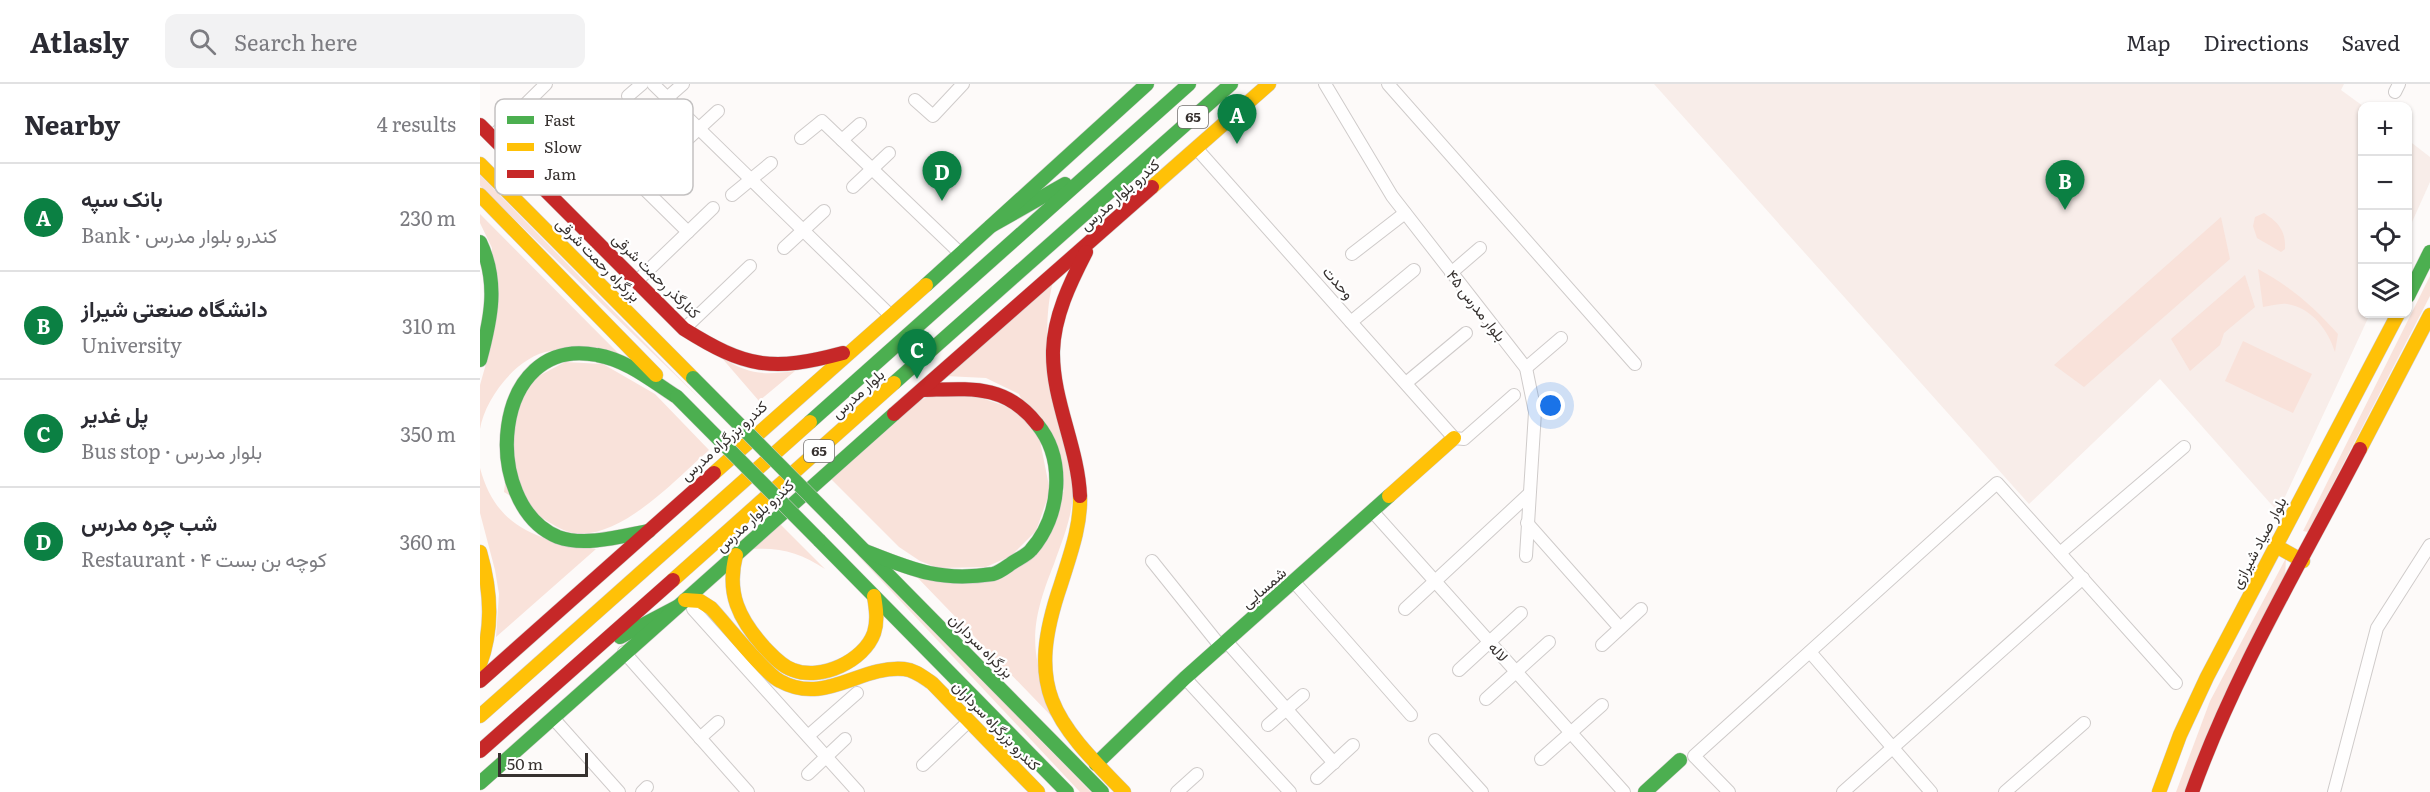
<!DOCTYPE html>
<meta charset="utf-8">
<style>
:root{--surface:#fff;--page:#f2f2f3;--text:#2b2b33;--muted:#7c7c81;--line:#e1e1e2;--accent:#0b8043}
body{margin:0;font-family:Literata,Vazirmatn,serif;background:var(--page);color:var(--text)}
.controls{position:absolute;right:18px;top:18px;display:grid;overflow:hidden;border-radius:12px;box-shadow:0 2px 4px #0004}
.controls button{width:54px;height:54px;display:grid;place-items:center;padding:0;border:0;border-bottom:2px solid var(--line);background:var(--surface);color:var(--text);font:30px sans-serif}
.scale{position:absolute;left:18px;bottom:15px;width:90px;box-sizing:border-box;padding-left:6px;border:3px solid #36312f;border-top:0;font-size:16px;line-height:21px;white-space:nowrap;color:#36312f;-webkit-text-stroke:4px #fff;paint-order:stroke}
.you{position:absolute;left:1071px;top:322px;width:21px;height:21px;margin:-15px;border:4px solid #fff;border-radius:50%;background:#1a73e8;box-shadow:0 0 0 9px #1a73e833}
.badge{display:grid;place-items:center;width:39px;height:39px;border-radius:50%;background:var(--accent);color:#fff;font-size:20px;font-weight:700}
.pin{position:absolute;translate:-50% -50px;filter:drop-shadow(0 2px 3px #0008)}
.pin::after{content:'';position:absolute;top:32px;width:21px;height:18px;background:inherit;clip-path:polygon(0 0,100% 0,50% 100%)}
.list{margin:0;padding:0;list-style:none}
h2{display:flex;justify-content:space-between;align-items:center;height:78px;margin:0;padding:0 24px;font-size:26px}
h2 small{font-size:20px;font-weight:400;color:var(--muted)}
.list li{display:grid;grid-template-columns:39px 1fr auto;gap:18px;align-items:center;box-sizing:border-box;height:108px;padding:0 24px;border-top:2px solid var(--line)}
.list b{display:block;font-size:22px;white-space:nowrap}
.list p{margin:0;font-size:20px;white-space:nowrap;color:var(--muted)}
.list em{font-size:20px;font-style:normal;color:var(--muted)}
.icon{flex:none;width:33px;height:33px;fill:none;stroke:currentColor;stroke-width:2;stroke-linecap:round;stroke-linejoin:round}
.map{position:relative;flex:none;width:1950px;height:708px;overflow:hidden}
header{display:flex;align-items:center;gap:36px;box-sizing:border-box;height:84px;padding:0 30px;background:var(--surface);border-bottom:2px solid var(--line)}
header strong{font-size:28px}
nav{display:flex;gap:33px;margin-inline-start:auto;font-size:21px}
.search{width:420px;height:54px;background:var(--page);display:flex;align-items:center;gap:15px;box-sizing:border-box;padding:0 21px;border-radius:12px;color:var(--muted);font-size:22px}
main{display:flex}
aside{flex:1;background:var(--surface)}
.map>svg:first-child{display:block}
.built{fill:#f8ede9}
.green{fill:#f9e2da}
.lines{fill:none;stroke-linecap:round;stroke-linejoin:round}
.street-casing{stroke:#cfcbca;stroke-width:14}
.fast-casing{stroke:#cfcbca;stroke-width:15}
.slow-casing{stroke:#cfcbca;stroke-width:15}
.jam-casing{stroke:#cfcbca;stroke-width:15}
.street{stroke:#fffefe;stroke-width:12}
.fast{stroke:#4caf50;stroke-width:14}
.slow{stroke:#ffc107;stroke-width:14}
.jam{stroke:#c62828;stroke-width:14}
.fast-bridge-casing{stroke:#cfcbca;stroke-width:15;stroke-linecap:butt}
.fast-bridge{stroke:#4caf50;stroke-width:14}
.labels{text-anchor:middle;stroke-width:4.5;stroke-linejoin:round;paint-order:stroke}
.shield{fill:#fff;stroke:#726f6d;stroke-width:1.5}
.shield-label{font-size:14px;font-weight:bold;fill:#36312f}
.street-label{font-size:15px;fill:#36312f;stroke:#fff}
.key{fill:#fff;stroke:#c3c1c1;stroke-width:1.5}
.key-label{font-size:16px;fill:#36312f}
</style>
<header>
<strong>Atlasly</strong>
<div class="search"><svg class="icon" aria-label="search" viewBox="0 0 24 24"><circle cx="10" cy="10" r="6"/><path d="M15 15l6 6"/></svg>Search here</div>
<nav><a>Map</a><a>Directions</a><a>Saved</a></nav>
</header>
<main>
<aside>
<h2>Nearby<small>4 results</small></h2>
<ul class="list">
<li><span class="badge">A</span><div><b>بانک سپه</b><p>Bank · کندرو بلوار مدرس</p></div><em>230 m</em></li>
<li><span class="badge">B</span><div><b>دانشگاه صنعتی شیراز</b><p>University</p></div><em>310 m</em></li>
<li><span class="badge">C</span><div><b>پل غدیر</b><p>Bus stop · بلوار مدرس</p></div><em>350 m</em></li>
<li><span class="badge">D</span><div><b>شب چره مدرس</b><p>Restaurant · کوچه بن بست ۴</p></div><em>360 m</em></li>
</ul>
</aside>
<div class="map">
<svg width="1950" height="708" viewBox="0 0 1950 708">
<rect width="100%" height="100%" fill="#fdfaf9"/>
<g class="built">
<polygon points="1174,0 1864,0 1861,6 1883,22 1882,230 1890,230 1798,428 1680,295 1549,420"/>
<polygon points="1928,56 1950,73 1950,98 1928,147"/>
</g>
<g class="green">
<polygon points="0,91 221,316 0,102"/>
<path d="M1784,129c14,9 22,18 21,36l-4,3 -24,-14 -4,-12 2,-9z"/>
<path d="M0,130l141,142c-22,-2 -48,-8 -70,-5 -33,4 -66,47 -71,78v-44l11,-39 1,-98 -12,-25z"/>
<polygon points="1741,133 1750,175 1604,303 1574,281"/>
<path d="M1778,185c32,17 56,38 80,65l-3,18c-7,-22 -23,-44 -48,-48 -7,-1 -16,2 -24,3z"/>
<polygon points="1765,191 1775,223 1744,249 1740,261 1710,287 1691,255"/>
<polygon points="1950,192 1950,212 1828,448 1823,447"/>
<path d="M573,197c-14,59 1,104 11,163 3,15 10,34 9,49 -1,25 -11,48 -19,71 -27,67 -24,91 3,158l-143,-148 95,-2 55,-81 -45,-97 -33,-16 -41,-2z"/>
<polygon points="1763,257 1832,290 1813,329 1745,297"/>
<path d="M241,273c28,18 42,18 74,14l-36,30z"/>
<path d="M85,278l38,2 52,30 54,56c-32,28 -95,98 -143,81 -17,-6 -45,-29 -62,-39l12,-104z"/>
<polygon points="484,308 534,325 559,352 570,407 556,447 531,472 506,483 458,484 440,477 419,463 348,392 419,328 447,313"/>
<path d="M0,384c16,61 60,73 116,81l-100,88 3,-43 -4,-24 -15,-57z"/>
<path d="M299,439l46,46c-24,-16 -44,-22 -73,-20z"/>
<polygon points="352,444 611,708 600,708"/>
<polygon points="1806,474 1805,494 1706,708 1696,708 1730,617"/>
</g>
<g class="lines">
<g class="street-casing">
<g id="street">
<polyline points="173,0 411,232"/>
<polyline points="845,0 912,112 1046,284 1055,328 1046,472"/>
<polyline points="908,0 1155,280"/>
<polyline points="1915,8 1919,0"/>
<polyline points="148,12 162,0"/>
<polyline points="187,14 203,0"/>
<polyline points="435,16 453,32 483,0"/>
<polyline points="42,24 93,75"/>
<polyline points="12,53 66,0"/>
<polyline points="321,54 342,37 481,170"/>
<polyline points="362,56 380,40"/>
<polyline points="201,61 238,27"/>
<polyline points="717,65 974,354 984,355 1034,311"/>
<polyline points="139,80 208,148"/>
<polyline points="158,99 172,84"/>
<polyline points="373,103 409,69"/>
<polyline points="252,111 291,79"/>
<polyline points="304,164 344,127"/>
<polyline points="872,170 925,129"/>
<polyline points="971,189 1000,164"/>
<polyline points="157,197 233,124"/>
<polyline points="871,238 934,186"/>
<polyline points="204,245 270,182"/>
<polyline points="1046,284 1081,254"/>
<polyline points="926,299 986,249"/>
<polyline points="893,428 1144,708"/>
<polyline points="1047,439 1140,544"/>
<polyline points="1580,469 1704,363"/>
<polyline points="672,477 741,563"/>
<polyline points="815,499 931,631"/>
<polyline points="213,525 378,708"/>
<polyline points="925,525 1048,411"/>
<polyline points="747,558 854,679"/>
<polyline points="1122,561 1161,525"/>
<polyline points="144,568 268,708"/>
<polyline points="1330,568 1451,708"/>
<polyline points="979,586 1041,529"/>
<polyline points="705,594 810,708"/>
<polyline points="1006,615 1069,558"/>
<polyline points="73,634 139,708"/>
<polyline points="788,641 823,611"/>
<polyline points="328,652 377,609"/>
<polyline points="220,654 238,638"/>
<polyline points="955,656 1002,708"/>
<polyline points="1061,675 1122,621"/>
<polyline points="443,681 489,637"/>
<polyline points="328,690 365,655"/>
<polyline points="837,694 873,661"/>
<polyline points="162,708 167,703"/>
<polyline points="697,708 717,690"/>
<polyline points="1249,708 1214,672 1517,399 1696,599"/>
<polyline points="1363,708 1603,494"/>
<polyline points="1525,708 1604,639"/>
<polyline points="1854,708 1897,544 1950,461"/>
</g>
</g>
<g class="fast-casing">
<g id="fast">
<polyline points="511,142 585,100"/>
<path d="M0,158c19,40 11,77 0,118"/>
<polyline points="446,201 667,0"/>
<polyline points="1928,212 1950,168"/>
<polyline points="414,299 751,0"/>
<polyline points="330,338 709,0"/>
<polyline points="357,439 622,708"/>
<path d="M169,447c-27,5 -64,16 -91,6 -78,-32 -68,-203 39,-182 30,5 55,26 80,42"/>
<polyline points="339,456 587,708"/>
<path d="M385,467c48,19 75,31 128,23 7,-2 13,-7 19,-11 6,-4 15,-8 19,-13 30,-34 35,-91 6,-126"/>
<polyline points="140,553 197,523"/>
<polyline points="616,680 705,594 909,412"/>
<polyline points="0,699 414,330"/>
<polyline points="1165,708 1200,676"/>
</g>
</g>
<g class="slow-casing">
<g id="slow">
<polyline points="0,80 213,294"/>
<polyline points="672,103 789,0"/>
<polyline points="0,111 176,291"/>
<polyline points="1880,365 1950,231"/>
<polyline points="234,389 446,201"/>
<path d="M600,412c1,30 -10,59 -19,88 -36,105 -9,135 63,208"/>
<polyline points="909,412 974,354"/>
<polyline points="1796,462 1823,477"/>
<path d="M0,468c11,38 14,75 0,112"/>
<path d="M256,471c-10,38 3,64 28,92 8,8 17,19 29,23 28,11 71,-9 81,-37 4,-12 2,-25 0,-37"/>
<polyline points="193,496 414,299"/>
<path d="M205,516l15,1 11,7c15,16 53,65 69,73 45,25 80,-16 124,-12 11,1 19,8 28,14l106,109"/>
<polyline points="0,632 330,338"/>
<polyline points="1679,708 1700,651 1727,593 1918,230"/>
</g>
</g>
<g class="jam-casing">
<g id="jam">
<path d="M0,41l204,204c62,39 88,43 159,24"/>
<path d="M442,306c47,-1 83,-7 115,34"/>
<polyline points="414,330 672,103"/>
<path d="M600,412c-2,-49 -28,-96 -27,-145 1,-35 17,-68 33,-99"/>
<polyline points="0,597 234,389"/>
<polyline points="0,667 193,496"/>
<path d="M1712,708c43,-120 110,-231 168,-343"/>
</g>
</g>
<use href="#street" class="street"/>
<use href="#fast" class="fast"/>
<use href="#slow" class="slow"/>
<use href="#jam" class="jam"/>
<g class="fast-bridge-casing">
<g id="fast-bridge">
<polyline points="213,294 357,439"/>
<polyline points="197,313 339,456"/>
</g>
</g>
<use href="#fast-bridge" class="fast-bridge"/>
</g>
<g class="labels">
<g class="shield">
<rect x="698" y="22" width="30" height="22" rx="4.5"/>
<rect x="324" y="356" width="30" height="22" rx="4.5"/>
</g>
<g class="shield-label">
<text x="713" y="38">65</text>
<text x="339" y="372">65</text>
</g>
<g class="street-label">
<text transform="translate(640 111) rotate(-41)" y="5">کندرو بلوار مدرس</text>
<text transform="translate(118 176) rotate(45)" y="5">بزرگراه رحمت شرقی</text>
<text transform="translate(176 192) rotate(44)" y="5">کنارگذر رحمت شرقی</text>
<text transform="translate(858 199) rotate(48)" y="5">وحدت</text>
<text transform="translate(996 222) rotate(52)" y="5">۴۵ بلوار مدرس</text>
<text transform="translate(378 310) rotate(-42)" y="5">بلوار مدرس</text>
<text transform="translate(244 357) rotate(-42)" y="5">کندرو بزرگراه مدرس</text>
<text transform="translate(275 432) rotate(-42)" y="5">کندرو بلوار مدرس</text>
<text transform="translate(1779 459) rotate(-62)" y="5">بلوار صیاد شیرازی</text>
<text transform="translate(784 504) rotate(-41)" y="5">شمسایی</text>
<text transform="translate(501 562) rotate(45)" y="5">بزرگراه سرداران</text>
<text transform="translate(1018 568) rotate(48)" y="5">لاله</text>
<text transform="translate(516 642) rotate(46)" y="5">کندرو بزرگراه سرداران</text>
</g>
</g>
<rect x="15" y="15" width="198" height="96" rx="9" class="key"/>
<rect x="27" y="32" width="27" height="8" fill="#4caf50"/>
<rect x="27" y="59" width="27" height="8" fill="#ffc107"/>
<rect x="27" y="86" width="27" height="8" fill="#c62828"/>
<g class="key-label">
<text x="64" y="42">Fast</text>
<text x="64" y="69">Slow</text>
<text x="64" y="96">Jam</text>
</g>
</svg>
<div class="controls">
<button>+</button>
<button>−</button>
<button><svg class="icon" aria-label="locate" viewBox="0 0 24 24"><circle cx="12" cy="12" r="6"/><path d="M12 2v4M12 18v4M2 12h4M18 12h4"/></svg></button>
<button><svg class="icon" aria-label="layers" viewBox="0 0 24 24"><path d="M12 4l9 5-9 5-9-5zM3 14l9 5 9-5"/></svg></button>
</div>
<div class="scale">50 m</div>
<div class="you"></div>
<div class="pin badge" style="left:757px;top:60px">A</div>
<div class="pin badge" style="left:1585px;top:126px">B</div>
<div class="pin badge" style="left:437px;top:295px">C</div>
<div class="pin badge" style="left:462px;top:117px">D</div>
</div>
</main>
